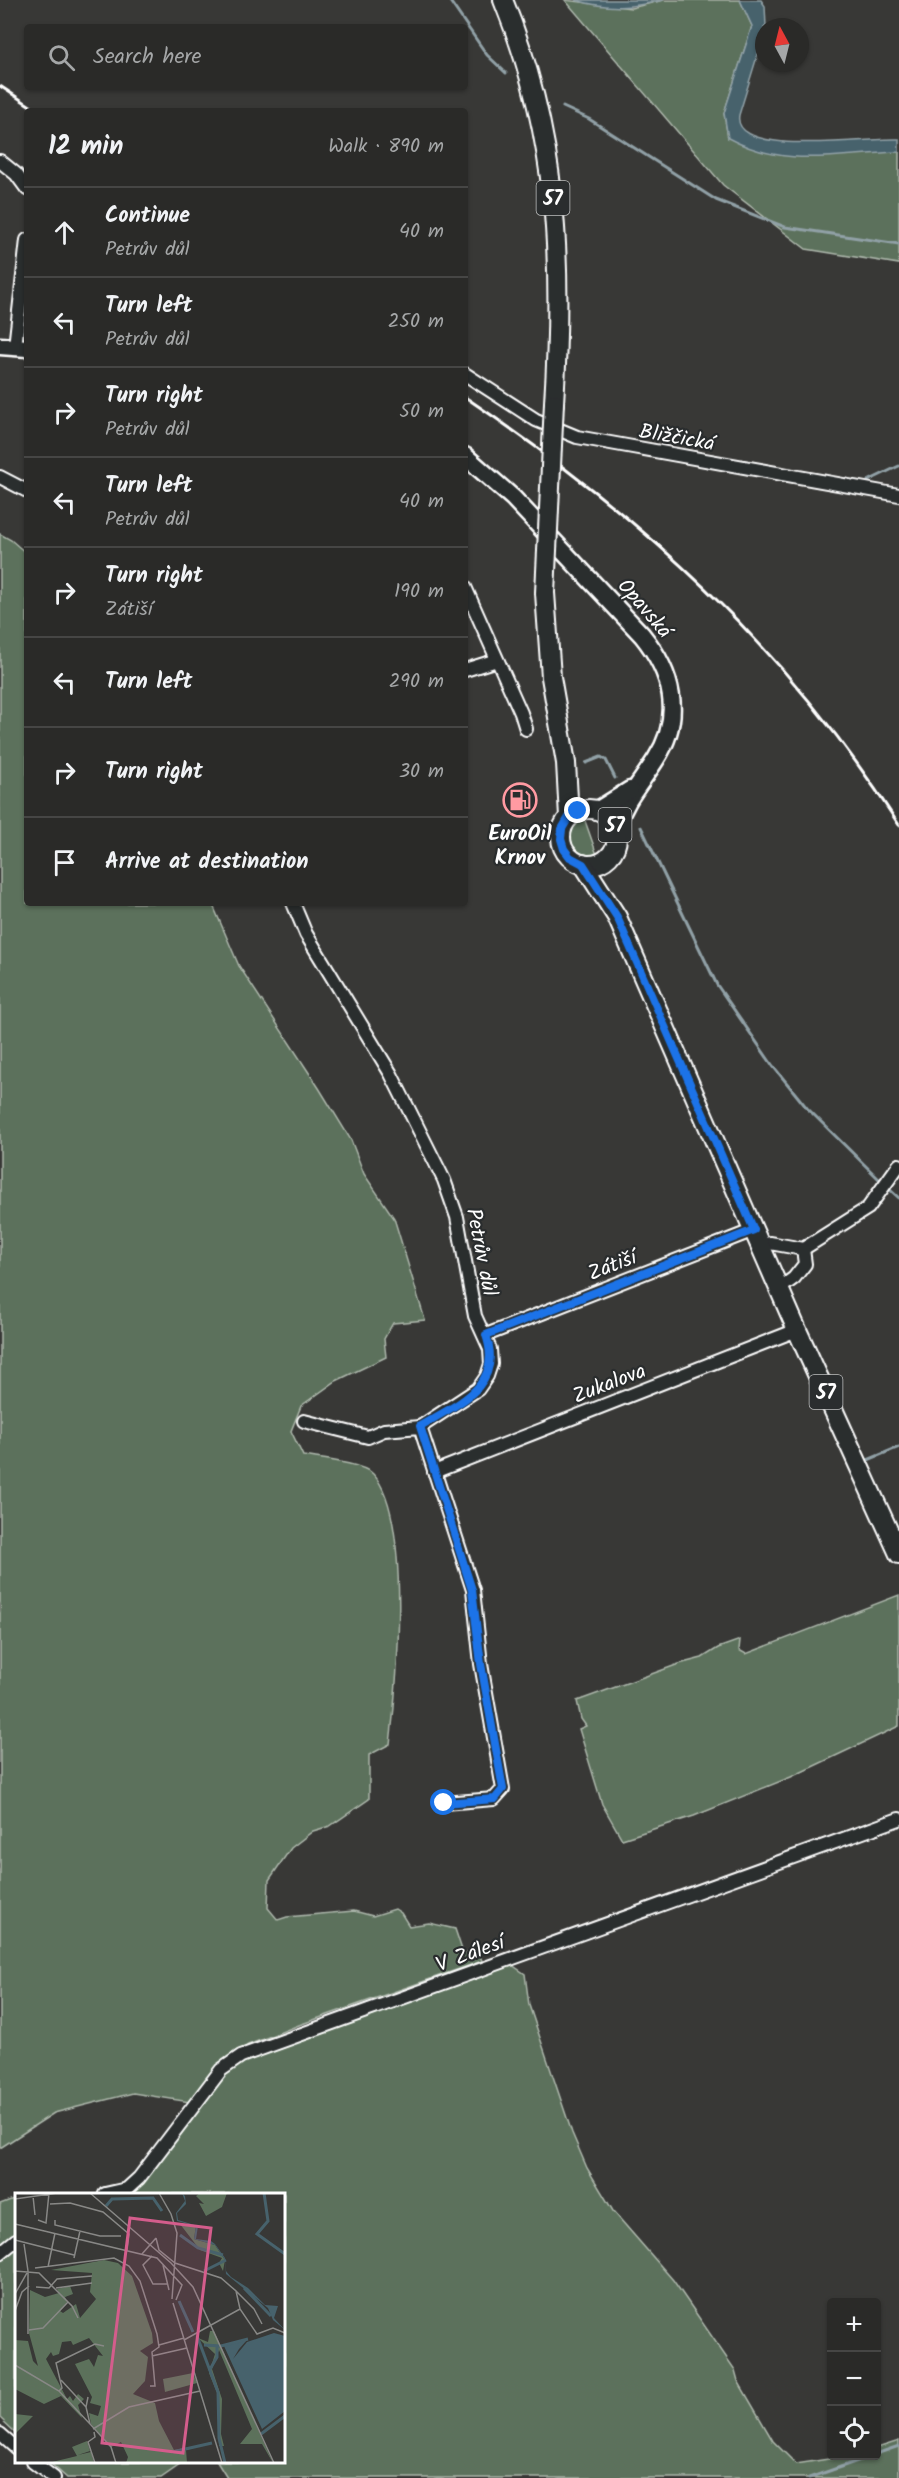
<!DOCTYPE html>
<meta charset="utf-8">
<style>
:root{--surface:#2a2a28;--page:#363634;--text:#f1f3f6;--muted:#a5a7a8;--line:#464645}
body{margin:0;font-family:Kalam,sans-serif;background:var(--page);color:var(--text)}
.controls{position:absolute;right:18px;bottom:18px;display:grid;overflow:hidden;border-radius:6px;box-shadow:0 2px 4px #0004}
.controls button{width:54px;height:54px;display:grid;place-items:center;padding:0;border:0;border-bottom:2px solid var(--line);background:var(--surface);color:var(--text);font:30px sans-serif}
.compass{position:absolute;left:755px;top:18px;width:54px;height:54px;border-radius:50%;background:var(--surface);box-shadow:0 2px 4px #0004;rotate:353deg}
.stop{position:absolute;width:18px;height:18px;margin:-14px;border:4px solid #1a73e8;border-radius:50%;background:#fff}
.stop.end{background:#1a73e8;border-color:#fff;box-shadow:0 2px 6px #0008}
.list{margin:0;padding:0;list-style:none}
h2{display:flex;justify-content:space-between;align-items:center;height:78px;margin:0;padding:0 24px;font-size:26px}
h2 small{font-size:20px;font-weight:400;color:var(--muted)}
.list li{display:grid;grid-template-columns:39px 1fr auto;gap:18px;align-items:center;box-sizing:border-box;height:90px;padding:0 24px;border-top:2px solid var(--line)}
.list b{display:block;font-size:22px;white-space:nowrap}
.list p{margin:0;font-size:20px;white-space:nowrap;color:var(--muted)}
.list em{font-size:20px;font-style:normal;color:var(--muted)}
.icon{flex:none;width:33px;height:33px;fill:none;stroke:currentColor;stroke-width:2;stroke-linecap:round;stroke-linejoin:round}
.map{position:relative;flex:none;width:899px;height:2478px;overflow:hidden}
.search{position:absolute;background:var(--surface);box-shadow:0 2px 4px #0004;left:24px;top:24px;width:444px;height:66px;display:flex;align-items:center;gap:15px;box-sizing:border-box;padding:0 21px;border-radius:6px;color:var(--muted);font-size:22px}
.panel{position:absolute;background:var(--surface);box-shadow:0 2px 4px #0004;left:24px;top:108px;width:444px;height:798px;border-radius:6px}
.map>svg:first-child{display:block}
.green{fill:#5c715b;stroke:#aeb8ad;stroke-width:1.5}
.water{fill:#47626c;stroke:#91a1a7;stroke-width:1.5}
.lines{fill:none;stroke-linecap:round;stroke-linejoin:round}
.stream{stroke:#91a1a7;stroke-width:3}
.street-casing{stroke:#fff;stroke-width:16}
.secondary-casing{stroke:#fff;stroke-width:21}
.primary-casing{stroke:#fff;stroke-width:22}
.street{stroke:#2a2d2e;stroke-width:12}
.secondary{stroke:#2a2d2e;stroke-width:16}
.primary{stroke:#2a2d2e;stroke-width:18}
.rail{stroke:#fff;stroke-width:3}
.primary-bridge-casing{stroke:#fff;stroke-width:22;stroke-linecap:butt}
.primary-bridge{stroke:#2a2d2e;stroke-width:18}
.route{stroke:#1a73e8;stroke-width:8}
.labels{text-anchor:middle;stroke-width:4.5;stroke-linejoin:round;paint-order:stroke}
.shield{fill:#2a2d2e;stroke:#bfc0c0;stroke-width:1.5}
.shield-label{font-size:20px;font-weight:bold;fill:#fff}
.street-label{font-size:21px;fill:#fff;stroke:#2a2d2e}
.poi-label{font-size:21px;font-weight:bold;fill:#fff;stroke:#2a2d2e}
.inset-river{fill:none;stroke:#47626c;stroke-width:3}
.inset-road{fill:none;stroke:#888886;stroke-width:1.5}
.view{fill:#d45d8c;fill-opacity:0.15;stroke:#d45d8c;stroke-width:3}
.inset-edge{fill:none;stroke:#fff;stroke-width:3}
</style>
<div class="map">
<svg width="899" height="2478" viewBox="0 0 899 2478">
<rect width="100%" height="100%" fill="#383836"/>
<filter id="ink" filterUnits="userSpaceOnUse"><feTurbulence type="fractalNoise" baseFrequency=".0167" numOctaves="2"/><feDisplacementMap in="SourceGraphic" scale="12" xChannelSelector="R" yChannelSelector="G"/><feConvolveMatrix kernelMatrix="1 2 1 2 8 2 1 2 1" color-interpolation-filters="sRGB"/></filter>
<g filter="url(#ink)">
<g class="green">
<polygon points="565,0 631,8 664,0 740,0 752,26 724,113 728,138 899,152 899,264 806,249 723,185"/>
<path d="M0,534l11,6 16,14v349h185l27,63 80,122 32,52 13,34 30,44 31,102 -32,3 -9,16 2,18 -50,24 -35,25 -10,25 12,25c16,3 59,7 70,18 39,41 24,214 17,270l-21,11v44l-39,27 -17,5 -22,17 -22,32 -1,28 10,12 9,-3 67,-6 19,5 22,-7 6,4 8,13 20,-3 26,6 8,24 15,-3 4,11 -183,64 -51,20 -33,25 -25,32 -57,-9 -79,20 -54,35z"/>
<path d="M584,818l13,37c-19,4 -32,-11 -24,-29z"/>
<polygon points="899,1595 899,1726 791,1777 694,1816 622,1839 602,1804 579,1729 586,1726 581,1719 577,1701 679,1664 702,1658 718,1648 740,1640 739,1650 746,1654"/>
<polygon points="512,1965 525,1974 529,2005 572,2133 587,2168 613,2211 673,2280 735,2370 738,2381 773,2441 796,2464 848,2456 876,2456 877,2448 899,2441 899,2478 227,2478 217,2462 284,2462 284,2194 115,2194 133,2190 175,2141 220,2079 236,2065"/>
<polygon points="16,2198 16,2433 0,2418 0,2204"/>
<polygon points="49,2462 184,2462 161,2478 67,2478"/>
</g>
<g class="water">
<path d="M575,0h89c-34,8 -55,10 -89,0z"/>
<path d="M740,0h21l4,6 1,21h-2v7l-25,81c-8,44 134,22 160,24v13c-61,2 -114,17 -171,-14l-4,-25 28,-87z"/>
</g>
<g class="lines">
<g class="stream">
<polyline points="449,0 487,55 506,73"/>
<polyline points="563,107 589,119 716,200 785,227 899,244"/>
<polyline points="868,481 899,466"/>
<polyline points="586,763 601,757 606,760 615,778"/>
<polyline points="641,827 717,985 773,1066 807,1108 882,1182"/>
<polyline points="887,1187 899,1198"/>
<polyline points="863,1462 899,1447"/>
<polyline points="876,2454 899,2446"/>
<polyline points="809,2478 872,2456"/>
</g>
<g class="street-casing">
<g id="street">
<polyline points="0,161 16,174 27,189"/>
<polyline points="15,347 27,240"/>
<polyline points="465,374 536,420 577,437 899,495"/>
<polyline points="0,477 27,491"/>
<polyline points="465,587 521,713 526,729"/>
<polyline points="465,670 497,660"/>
<polyline points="293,903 306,934 391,1074 444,1180 457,1217 475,1316 490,1349 491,1364 487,1376 478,1389 420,1427 473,1590 481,1664 503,1789 494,1799 444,1803"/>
<polyline points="760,1246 770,1243 803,1249 868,1208 899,1165"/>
<polyline points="779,1289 794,1278 805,1264 803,1249"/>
<polyline points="486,1335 754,1230"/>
<polyline points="304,1421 368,1437 384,1430 420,1427"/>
<polyline points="434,1472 797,1330"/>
<polyline points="105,2194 127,2189 139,2178 221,2070 241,2056 899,1819"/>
<polyline points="0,2253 16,2240"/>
<polyline points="0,2434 16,2448"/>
<polyline points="33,2462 54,2478"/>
</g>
</g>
<g class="secondary-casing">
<g id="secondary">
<polyline points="0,346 27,348"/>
<path d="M465,456l48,42 129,137c30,37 42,81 14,124 -15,24 -31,40 -40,68"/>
<polyline points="598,810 630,790"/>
</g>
</g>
<g class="primary-casing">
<g id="primary">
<path d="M503,0c55,134 60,261 51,403"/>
<polyline points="545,593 551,677 566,763 569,817"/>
<circle cx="589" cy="837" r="28"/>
<polyline points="583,864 617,917 797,1330 899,1554"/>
</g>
</g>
<use href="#street" class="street"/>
<use href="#secondary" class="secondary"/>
<use href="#primary" class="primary"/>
<g class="rail">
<polyline points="0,86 38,111"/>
<path d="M465,397c176,119 319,248 434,428"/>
</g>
<g class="primary-bridge-casing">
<polyline id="primary-bridge" points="545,593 554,403"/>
</g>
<use href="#primary-bridge" class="primary-bridge"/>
</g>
</g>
<g class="lines" filter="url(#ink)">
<path class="route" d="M444,1803l51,-4 8,-10 -22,-125 -9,-74 -52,-164c37,-22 84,-39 66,-91l268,-105 -137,-313 -34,-53 -13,-7 -6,-8 -3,-10 1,-10 7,-12 9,-6"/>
</g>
<defs>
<g id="fuel-ring" transform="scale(1.725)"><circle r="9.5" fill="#2a2d2e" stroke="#ff9aa2" stroke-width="1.5"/><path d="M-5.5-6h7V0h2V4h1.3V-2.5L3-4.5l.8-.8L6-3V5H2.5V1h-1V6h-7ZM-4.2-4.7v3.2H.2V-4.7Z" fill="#ff9aa2"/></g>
</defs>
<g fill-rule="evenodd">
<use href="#fuel-ring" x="520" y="800"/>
</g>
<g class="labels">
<g class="shield">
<rect x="536.5" y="181" width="33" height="34" rx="4.5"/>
<rect x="598.5" y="808" width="33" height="34" rx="4.5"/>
<rect x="809.5" y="1375" width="33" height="34" rx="4.5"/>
</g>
<g class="shield-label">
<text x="553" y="205">57</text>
<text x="615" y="832">57</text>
<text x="826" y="1399">57</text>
</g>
<g class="street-label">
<text transform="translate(677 437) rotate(10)" y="7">Bližčická</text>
<text transform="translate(645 608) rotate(49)" y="7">Opavská</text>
<text transform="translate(482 1252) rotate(79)" y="7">Petrův důl</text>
<text transform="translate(612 1265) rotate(-21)" y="7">Zátiší</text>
<text transform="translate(609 1383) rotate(-21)" y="7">Zukalova</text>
<text transform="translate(470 1953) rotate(-20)" y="7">V Zálesí</text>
</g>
<g class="poi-label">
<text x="520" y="840">EuroOil<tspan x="520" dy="24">Krnov</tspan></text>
</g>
</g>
<g transform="translate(15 2193)">
<rect width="270" height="270" fill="#383836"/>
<path d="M185,0h27l-5,14 -16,9 -7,-13 5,1 -8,-8zM165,31l16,2 -2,13 21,6 10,15 -2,11 -4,-8 3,-5 -22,-8zM89,67l14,3 14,13 20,57 1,10 -13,8 8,6 -3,24 -12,13 22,9 4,18 15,29 39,-7 -27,7 1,13h-61l2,-6 -7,-15 -10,5 -20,-23 -2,-11 9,3 3,-10 -11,-3 2,-6 -17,-33 14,-5 5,8 4,-12 5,1 -14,-18 -16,7 -2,-4 -9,1 -3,12 -6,2 -2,-4 -5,7 21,40 3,-3 3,5 5,-7 6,5 -6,6 4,13 -21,-22 -17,8 -29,-15v-49l13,1 5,20 5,5 -9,-33 1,-43 15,7 14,-4 -2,-4 13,-3 3,8 -8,3 2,5 -7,9 3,2 13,-9 4,14 16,-19 -6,-7 2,-19 -41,-3zM195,138h4l59,132 -11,-19h-22l12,-15 -33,-79 -7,19 10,30 -1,35 3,12h-5l-2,-53 -8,-20 6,-19 -17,-16 10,4zM178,180l4,10 -32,9 -2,-13zM0,221l18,2 -18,18zM72,248l3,10 -12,4 13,-3 3,11h-46l29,-7 -5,-9z" fill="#5c715b"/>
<path d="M167,0l3,3 1,8 -9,9 1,7 20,6 -2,13 15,2 4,3 10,14 1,13 5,6 17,11 17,17 13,1 -4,12 11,12 -12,-10 -5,-12 -42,-34 -1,-14 -10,-15 -21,-6 2,-13 -19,-5 -1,-8 9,-12zM259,140l11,3v75l-23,18 -38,-83 23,-6 -8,9 -6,10 14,-17z" fill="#47626c"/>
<path class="inset-river" d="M249,0l4,28 -11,13 28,20M91,13l6,-7 41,-1 9,13M165,42l18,13 25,7M189,78l22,-11M229,95l27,28M164,108l14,31M182,143l21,56 1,46 6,25M189,152l17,1 27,-7M194,178l8,-14v-10M246,241l24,-18M157,259l40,-9"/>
<path class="inset-road" d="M75,0l81,70 22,24 81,176M144,0l12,21 6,19 -5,66M18,3l2,19M0,6l42,-6M35,11l20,-1 33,9 26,22 -2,16M23,27l8,3 3,-30M40,27v5l45,11h21M0,31l142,34 25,27 -6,15M141,45l3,12 16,13 46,15 15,13 4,18 17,25 16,-6 12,5M0,47l59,15M127,61l14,-16M137,63l-9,9 10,19h14M59,65l6,-27M148,72l6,25M33,74l7,-34M20,75l79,-10 15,8 11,15 17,53 2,13 -7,5 3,34h-5M0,78l24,2 33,33 6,12M13,78v63M21,94l13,1 8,-9 35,-3M41,95l36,-5M221,98l18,18 8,15M0,101l13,-23 -4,-27M158,110l49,160M0,118l7,-19 7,-6M14,137l14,-2 25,-26M169,147l56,-31M144,152l25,-7M137,163l35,-8M0,172l44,26 31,33M46,187l25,27M44,198l3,-3 -6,-25 39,-19 9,2M73,204l-2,10 4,17 21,23 5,16M78,236l36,-22 71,-16M79,239l1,5 -7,5 7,21"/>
<path class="view" d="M115,25l81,10 -28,225 -81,-10z"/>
<rect width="270" height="270" class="inset-edge"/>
</g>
</svg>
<div class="controls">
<button>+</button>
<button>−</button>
<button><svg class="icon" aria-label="locate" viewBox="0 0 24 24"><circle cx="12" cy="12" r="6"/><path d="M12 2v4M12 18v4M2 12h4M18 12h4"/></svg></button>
</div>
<svg class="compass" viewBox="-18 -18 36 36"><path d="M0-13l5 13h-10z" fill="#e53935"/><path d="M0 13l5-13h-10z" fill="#a5a7a8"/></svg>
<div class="stop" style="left:444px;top:1803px"></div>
<div class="stop end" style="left:578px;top:811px"></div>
<div class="search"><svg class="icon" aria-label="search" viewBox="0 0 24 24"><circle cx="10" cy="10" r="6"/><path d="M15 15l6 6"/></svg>Search here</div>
<section class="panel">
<h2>12 min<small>Walk · 890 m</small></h2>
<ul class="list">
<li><svg class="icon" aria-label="ahead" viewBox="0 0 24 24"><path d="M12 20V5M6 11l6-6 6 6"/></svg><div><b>Continue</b><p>Petrův důl</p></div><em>40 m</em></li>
<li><svg class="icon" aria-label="left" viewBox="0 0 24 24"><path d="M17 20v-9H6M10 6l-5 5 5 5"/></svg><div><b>Turn left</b><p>Petrův důl</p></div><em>250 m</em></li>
<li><svg class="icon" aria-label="right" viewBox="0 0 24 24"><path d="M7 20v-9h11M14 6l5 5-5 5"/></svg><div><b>Turn right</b><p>Petrův důl</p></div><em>50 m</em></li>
<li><svg class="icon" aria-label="left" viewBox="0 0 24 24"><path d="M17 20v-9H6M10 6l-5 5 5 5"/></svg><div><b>Turn left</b><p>Petrův důl</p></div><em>40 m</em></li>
<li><svg class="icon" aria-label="right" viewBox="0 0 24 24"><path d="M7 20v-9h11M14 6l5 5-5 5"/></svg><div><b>Turn right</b><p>Zátiší</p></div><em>190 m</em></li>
<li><svg class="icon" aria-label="left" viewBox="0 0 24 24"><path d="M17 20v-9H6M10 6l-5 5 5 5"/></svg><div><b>Turn left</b></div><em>290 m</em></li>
<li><svg class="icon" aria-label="right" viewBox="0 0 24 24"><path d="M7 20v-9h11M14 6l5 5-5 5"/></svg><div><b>Turn right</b></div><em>30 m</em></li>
<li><svg class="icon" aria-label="arrive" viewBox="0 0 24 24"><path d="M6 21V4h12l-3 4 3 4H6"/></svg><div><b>Arrive at destination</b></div></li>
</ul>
</section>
</div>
